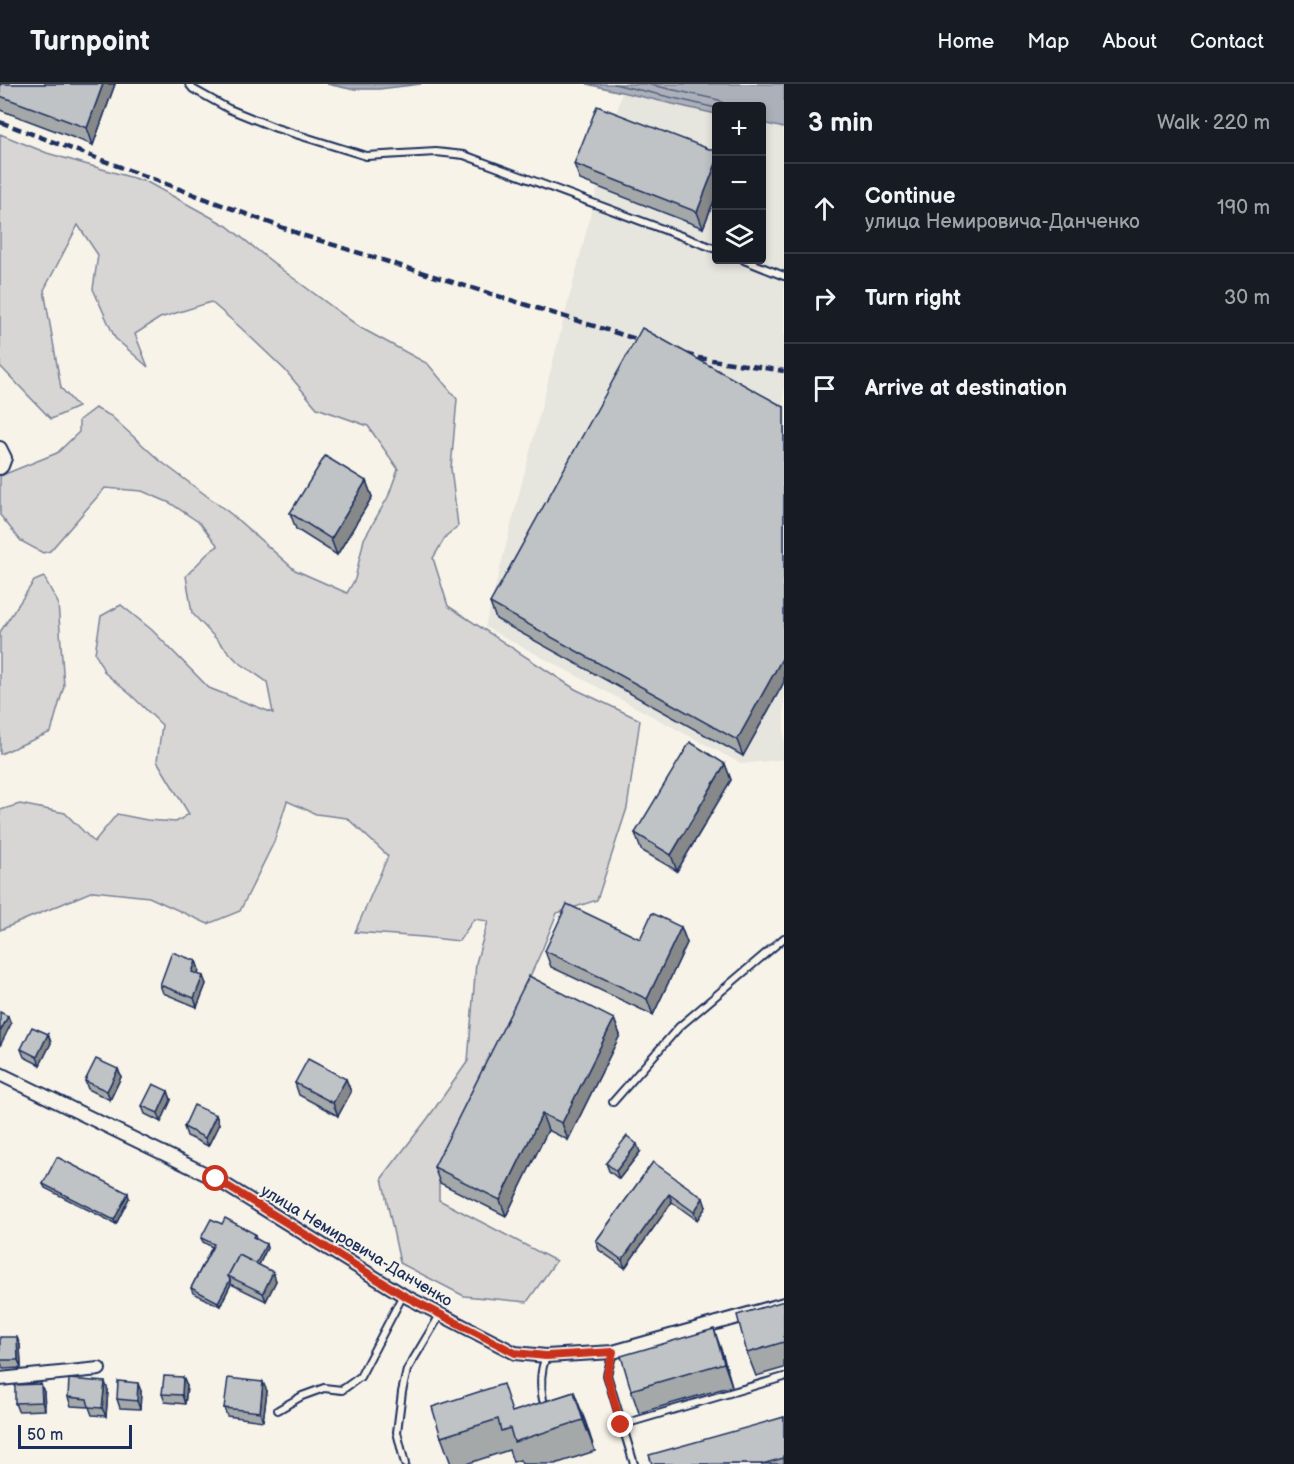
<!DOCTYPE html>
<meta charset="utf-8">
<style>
:root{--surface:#171b24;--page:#20242c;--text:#f1f3f6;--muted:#9ea1a6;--line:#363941}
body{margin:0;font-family:"Balsamiq Sans",sans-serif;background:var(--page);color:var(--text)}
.controls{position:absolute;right:18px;top:18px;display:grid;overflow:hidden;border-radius:6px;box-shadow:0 3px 9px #0003}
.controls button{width:54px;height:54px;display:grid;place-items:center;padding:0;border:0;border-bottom:2px solid var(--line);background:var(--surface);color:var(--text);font:30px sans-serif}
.scale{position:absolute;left:18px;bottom:15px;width:114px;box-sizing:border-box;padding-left:6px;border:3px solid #1b2f5e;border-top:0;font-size:16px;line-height:21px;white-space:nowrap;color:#1b2f5e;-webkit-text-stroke:4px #f7f3e8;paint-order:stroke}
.stop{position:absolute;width:18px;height:18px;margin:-14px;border:4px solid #c8321e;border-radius:50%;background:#fff}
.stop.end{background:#c8321e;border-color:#fff;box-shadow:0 2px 6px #0008}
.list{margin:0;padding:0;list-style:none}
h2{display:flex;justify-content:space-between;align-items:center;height:78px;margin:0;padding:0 24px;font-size:26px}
h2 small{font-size:20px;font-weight:400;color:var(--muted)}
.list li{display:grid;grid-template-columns:39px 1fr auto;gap:18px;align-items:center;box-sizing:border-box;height:90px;padding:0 24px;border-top:2px solid var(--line)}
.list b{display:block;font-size:22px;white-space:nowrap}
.list p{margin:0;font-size:20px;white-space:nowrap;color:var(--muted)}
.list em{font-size:20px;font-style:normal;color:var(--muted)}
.icon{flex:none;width:33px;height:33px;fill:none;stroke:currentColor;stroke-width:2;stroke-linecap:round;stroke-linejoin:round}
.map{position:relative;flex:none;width:784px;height:1380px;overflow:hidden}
header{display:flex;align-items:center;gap:36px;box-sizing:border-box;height:84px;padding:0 30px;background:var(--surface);border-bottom:2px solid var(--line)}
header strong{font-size:28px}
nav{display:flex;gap:33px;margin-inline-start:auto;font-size:21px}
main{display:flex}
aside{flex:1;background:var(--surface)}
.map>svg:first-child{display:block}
.built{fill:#e6e5de}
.green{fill:#d7d6d4;stroke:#798299;stroke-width:1.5}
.water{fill:#acb0b9;stroke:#727c95;stroke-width:1.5}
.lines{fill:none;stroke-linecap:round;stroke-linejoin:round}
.shore{stroke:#556382;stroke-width:1.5}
.service-casing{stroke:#1b2f5e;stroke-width:10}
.minor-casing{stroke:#1b2f5e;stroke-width:16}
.service{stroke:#f7f3e8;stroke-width:6}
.minor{stroke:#f7f3e8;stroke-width:12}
.rail{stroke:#1b2f5e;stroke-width:4.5;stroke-dasharray:9 4.5;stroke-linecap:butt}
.wall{fill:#a5a8a9;stroke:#1b2f5e;stroke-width:1.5}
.shaded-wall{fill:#86888a;stroke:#1b2f5e;stroke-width:1.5}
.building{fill:#c0c3c5;stroke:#1b2f5e;stroke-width:1.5}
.route{stroke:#c8321e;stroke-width:8}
.labels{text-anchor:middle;stroke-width:4.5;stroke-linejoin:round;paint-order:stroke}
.street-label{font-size:16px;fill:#1b2f5e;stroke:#f7f3e8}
</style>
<header>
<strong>Turnpoint</strong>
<nav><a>Home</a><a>Map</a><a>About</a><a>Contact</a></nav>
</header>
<main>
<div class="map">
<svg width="784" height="1380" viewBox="0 0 784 1380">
<rect width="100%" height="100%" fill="#f7f3e8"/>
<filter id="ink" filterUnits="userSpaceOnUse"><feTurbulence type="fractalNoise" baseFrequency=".0167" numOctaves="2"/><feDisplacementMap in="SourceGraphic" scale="12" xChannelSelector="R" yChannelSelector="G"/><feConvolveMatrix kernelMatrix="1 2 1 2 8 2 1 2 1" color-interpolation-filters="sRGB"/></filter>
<g filter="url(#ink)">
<polygon class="built" points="622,8 716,30 716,176 762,176 762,39 784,44 784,675 742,680 485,543"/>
<g class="green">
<polygon points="0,50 47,69 147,98 227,142 285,188 361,244 428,280 457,315 451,384 458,442 446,452 433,474 448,522 575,605 640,636 627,724 597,816 557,829 542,866 439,1092 439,1116 556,1177 527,1218 464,1212 400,1179 382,1094 428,1034 468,977 476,879 488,837 474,835 459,857 423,853 355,848 388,772 347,734 316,730 287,717 274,758 240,827 208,840 149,813 93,807 0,846 0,726 20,720 65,729 94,758 117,730 147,736 176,738 189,730 157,677 162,641 131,611 105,589 95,569 101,532 121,521 152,546 209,604 273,629 267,598 237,577 192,529 186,492 209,468 218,462 200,439 170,419 142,407 105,404 50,467 43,469 21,457 0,431 0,392 57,369 79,348 79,336 95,324 111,332 159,376 231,430 295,486 347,509 355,495 364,455 388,413 398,385 368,342 317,324 285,286 241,244 211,218 160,234 135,250 148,283 115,254 93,205 98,171 78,141 44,206 61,304 78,323 51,335 0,282"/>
<polygon points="44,493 58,519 64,602 51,648 0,670 0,548 34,497"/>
</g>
<g class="water">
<polygon points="327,0 421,0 379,5 350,5"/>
<polygon points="587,0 784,0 784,44 762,39 762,22 716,22 716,30"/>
</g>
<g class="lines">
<g class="shore">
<polyline points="614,0 716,24"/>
<polyline points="647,0 719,16 727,22"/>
</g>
<g class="service-casing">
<g id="service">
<polyline points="189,0 193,5 229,25 276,44 366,72 436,68 464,71 716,165"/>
<polyline points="744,176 784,192"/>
<polyline points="613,1018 679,943 784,854"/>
<polyline points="613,1268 607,1291 634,1380"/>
<path d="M543,1316c-3,-15 -3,-29 3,-43"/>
<polyline points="278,1326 302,1312 324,1304 342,1306 360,1293 403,1211"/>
<polyline points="621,1341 784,1293"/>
<polyline points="405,1380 397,1348 402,1308 407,1286 440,1231"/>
</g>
</g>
<g class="minor-casing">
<g id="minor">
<polyline points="0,364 5,374 2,382 0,384"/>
<polyline points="0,990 216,1095 403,1211 515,1269 546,1272 613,1268 784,1220"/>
<polyline points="0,1295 99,1285"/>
</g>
</g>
<use href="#service" class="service"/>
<use href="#minor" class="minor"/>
<g class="rail">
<polyline points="0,38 305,152 652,260"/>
<polyline points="672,266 699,274 784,287"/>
</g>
</g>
<g class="wall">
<polygon points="0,0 115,0 93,61 0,26"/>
<polygon points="717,68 717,109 703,144 580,96 574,80"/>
<polygon points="784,323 784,598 743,672 496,535 490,519"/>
<polygon points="366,397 372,413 337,471 296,445 290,429"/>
<polygon points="725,680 731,696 677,787 641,766 635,749"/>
<polygon points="681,843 687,859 653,931 551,883 545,867 640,855"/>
<polygon points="196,877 199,886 198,890 206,900 197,923 163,909 160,901"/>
<polygon points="614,935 620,951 568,1056 548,1046 506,1132 440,1099 434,1083"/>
<polygon points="48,950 51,959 40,981 24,973 21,965"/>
<polygon points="118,985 121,993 110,1016 88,1005 85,997"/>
<polygon points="346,995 351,1008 338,1032 299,1011 295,999"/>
<polygon points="168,1007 171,1016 161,1038 145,1030 142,1022"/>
<polygon points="216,1031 219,1040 208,1062 187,1052 184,1043"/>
<polygon points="640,1068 619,1095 609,1087 606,1079"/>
<polygon points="653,1078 706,1123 697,1136 672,1118 625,1184 599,1166 596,1157"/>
<polygon points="43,1100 129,1114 116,1140 45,1104"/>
<polygon points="222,1140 255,1150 256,1155 267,1164 259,1181 273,1188 276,1197 266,1217 231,1200 220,1222 193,1209 191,1204 212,1163 203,1158 201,1154"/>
<polygon points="784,1217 784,1284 756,1292 747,1269"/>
<polygon points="20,1261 21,1284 3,1285 0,1276"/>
<polygon points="722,1268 732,1302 639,1329 631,1306"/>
<polygon points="187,1302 185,1320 165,1318 162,1310"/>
<polygon points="108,1306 106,1332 92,1331 89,1323 71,1322 68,1313"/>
<polygon points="141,1307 140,1325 120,1324 117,1315"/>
<polygon points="267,1307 263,1337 227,1332 224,1324"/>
<polygon points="44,1308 45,1326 18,1327 15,1319"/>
<polygon points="574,1308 595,1367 555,1380 522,1380 520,1376 513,1378 509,1366 466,1380 451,1380 441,1353 513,1328"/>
<polygon points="784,1333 784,1380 652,1380"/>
</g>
<g class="shaded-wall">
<polygon points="103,0 115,0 93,61 87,44"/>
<polygon points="717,77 717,109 703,144 697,128"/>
<polygon points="366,397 372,413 337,471 331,455"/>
<polygon points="784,571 784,598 743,672 737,656"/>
<polygon points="725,680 731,696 677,787 671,771"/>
<polygon points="681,843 687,859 653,931 647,915"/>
<polygon points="196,877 199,886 195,896 192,888"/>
<polygon points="203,892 206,900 197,923 194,914"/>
<polygon points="8,932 11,940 0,962 0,948"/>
<polygon points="614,935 620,951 568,1056 562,1039"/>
<polygon points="48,950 51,959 40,981 37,973"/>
<polygon points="118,985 121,993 110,1016 107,1007"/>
<polygon points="346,995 351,1008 338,1032 333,1019"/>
<polygon points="168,1007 171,1016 161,1038 158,1029"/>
<polygon points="542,1030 548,1046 506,1132 500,1116"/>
<polygon points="216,1031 219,1040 208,1062 205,1054"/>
<polygon points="637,1060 640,1068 619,1095 616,1087"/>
<polygon points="128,1109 129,1114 116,1140 114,1136"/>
<polygon points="669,1110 672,1118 625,1184 622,1176"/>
<polygon points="703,1114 706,1123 697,1136 694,1128"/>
<polygon points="266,1160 267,1164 256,1187 254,1182"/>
<polygon points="273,1188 276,1197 266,1217 263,1209"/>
<polygon points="230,1196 231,1200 220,1222 218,1218"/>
<polygon points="714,1245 722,1268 732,1302 724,1279"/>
<polygon points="17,1253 20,1261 21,1284 18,1276"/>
<polygon points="183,1293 187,1302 185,1320 182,1311"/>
<polygon points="105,1298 108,1306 106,1332 102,1324"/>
<polygon points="263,1298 267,1307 263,1337 260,1328"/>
<polygon points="138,1299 141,1307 140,1325 137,1317"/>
<polygon points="41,1300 44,1308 45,1326 42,1318"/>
<polygon points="574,1308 586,1339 595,1367 583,1336"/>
</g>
<g class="building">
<polygon points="0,0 103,0 87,44 0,12"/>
<polygon points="597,22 717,68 717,77 697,128 574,80"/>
<polygon points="642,244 784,323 784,571 737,656 490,519"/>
<polygon points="325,372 366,397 331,455 290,429"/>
<polygon points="690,658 725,680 671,771 635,749"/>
<polygon points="567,820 640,855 652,829 681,843 647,915 545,867"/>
<polygon points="172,868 196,877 192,888 203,892 194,914 160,901"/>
<polygon points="529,892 614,935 562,1039 542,1030 500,1116 434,1083"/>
<polygon points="0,928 8,932 0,948"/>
<polygon points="32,943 48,950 37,973 21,965"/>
<polygon points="96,975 118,985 107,1007 85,997"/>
<polygon points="308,975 346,995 333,1019 295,999"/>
<polygon points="153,1000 168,1007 158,1029 142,1022"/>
<polygon points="194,1021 216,1031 205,1054 184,1043"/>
<polygon points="627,1052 637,1060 616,1087 606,1079"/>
<polygon points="57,1073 128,1109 114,1136 43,1100"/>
<polygon points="653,1078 703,1114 694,1128 669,1110 622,1176 596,1157"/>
<polygon points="225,1134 255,1150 253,1153 266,1160 256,1180 239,1171 228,1192 230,1196 218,1218 191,1204 214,1160 201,1154 211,1135 222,1140"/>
<polygon points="239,1171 273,1188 263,1209 228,1192"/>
<polygon points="784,1217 784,1258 747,1269 737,1231"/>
<polygon points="714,1245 724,1279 631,1306 621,1272"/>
<polygon points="0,1253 17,1253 18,1276 0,1276"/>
<polygon points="164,1292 183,1293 182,1311 162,1310"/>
<polygon points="228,1294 263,1298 260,1328 224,1324"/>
<polygon points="69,1295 105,1298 102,1324 89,1323 87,1315 68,1313"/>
<polygon points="118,1297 138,1299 137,1317 117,1315"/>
<polygon points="41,1300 42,1318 15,1319 15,1301"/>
<polygon points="503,1300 512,1328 574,1308 583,1336 514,1358 510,1344 501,1347 498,1335 441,1353 432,1323"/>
<polygon points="784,1333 784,1374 762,1380 652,1380 649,1371"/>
</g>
</g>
<g class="lines" filter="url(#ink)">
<polyline class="route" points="216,1095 403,1211 515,1269 546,1272 613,1268 607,1291 621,1341"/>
</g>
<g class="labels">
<g class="street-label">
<text transform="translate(357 1161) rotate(31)" y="6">улица Немировича-Данченко</text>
</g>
</g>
</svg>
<div class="controls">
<button>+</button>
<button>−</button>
<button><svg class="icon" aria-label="layers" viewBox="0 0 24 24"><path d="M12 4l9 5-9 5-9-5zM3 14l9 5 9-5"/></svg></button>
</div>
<div class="scale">50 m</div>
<div class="stop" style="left:216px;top:1095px"></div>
<div class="stop end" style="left:621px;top:1341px"></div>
</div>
<aside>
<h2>3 min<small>Walk · 220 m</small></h2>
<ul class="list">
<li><svg class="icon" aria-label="ahead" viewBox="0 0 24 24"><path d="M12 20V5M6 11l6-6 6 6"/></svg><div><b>Continue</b><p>улица Немировича-Данченко</p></div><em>190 m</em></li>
<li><svg class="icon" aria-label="right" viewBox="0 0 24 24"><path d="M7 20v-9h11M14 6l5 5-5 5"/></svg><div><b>Turn right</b></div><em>30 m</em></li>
<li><svg class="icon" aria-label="arrive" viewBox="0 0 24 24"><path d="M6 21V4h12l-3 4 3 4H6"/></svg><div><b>Arrive at destination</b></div></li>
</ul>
</aside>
</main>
